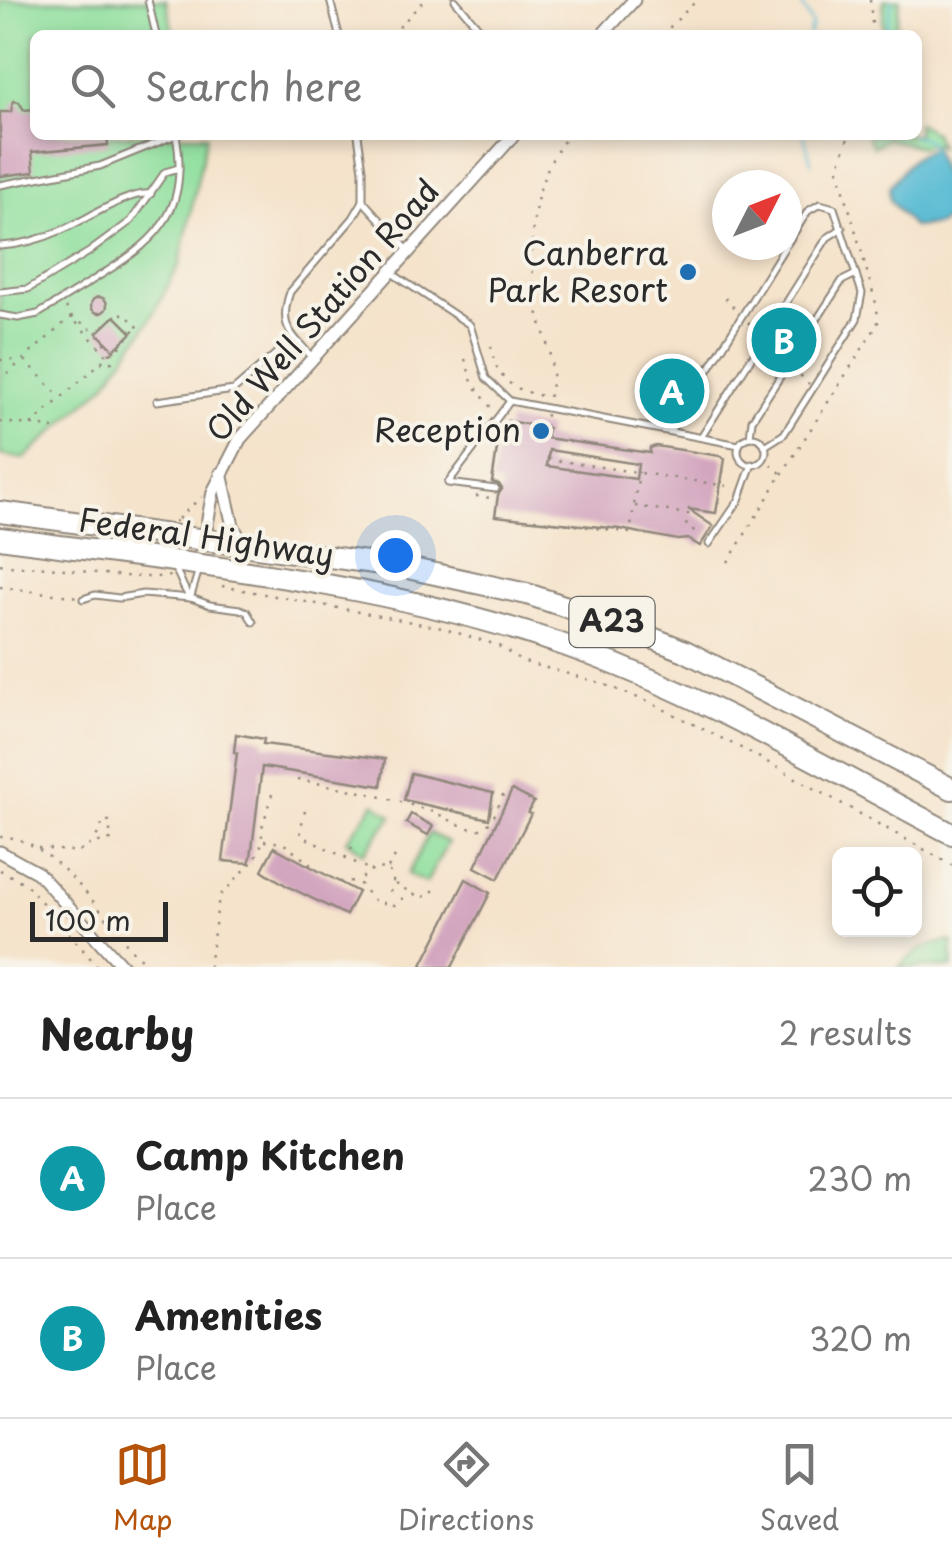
<!DOCTYPE html>
<style>
:root{--surface:#fff;--page:#f6f6f6;--text:#222;--muted:#767676;--line:#e0e0e0;--accent:#b45309}
body{margin:0;font-family:"Playpen Sans",sans-serif;background:var(--page);color:var(--text)}
.controls{position:absolute;right:30px;bottom:30px;display:grid;overflow:hidden;border-radius:15px;box-shadow:0 5px 15px #0003}
.controls button{width:90px;height:90px;display:grid;place-items:center;padding:0;border:0;border-bottom:2px solid var(--line);background:var(--surface);color:var(--text);font:50px sans-serif}
.compass{position:absolute;left:712px;top:170px;width:90px;height:90px;border-radius:50%;background:var(--surface);box-shadow:0 5px 15px #0003;rotate:48deg}
.scale{position:absolute;left:30px;bottom:25px;width:138px;box-sizing:border-box;padding-left:10px;border:5px solid #2b2b2b;border-top:0;font-size:28px;line-height:35px;white-space:nowrap;color:#2b2b2b;-webkit-text-stroke:8px #f7f3e8;paint-order:stroke}
.you{position:absolute;left:395px;top:555px;width:35px;height:35px;margin:-25px;border:8px solid #fff;border-radius:50%;background:#1a73e8;box-shadow:0 0 0 15px #1a73e833}
.badge{display:grid;place-items:center;width:65px;height:65px;border-radius:50%;background:var(--accent);color:#fff;font-size:32px;font-weight:700}
.pin{position:absolute;translate:-50% -50%;border:5px solid #fff;box-shadow:0 2px 10px #0006}
.list{margin:0;padding:0;list-style:none}
h2{display:flex;justify-content:space-between;align-items:center;height:130px;margin:0;padding:0 40px;font-size:42px}
h2 small{font-size:32px;font-weight:400;color:var(--muted)}
.list li{display:grid;grid-template-columns:65px 1fr auto;gap:30px;align-items:center;box-sizing:border-box;height:160px;padding:0 40px;border-top:2px solid var(--line)}
.list b{display:block;font-size:38px;white-space:nowrap}
.list p{margin:0;font-size:32px;white-space:nowrap;color:var(--muted)}
.list em{font-size:32px;font-style:normal;color:var(--muted)}
.icon{flex:none;width:55px;height:55px;fill:none;stroke:currentColor;stroke-width:2;stroke-linecap:round;stroke-linejoin:round}
.map{position:relative;flex:none;width:952px;height:967px;overflow:hidden}
.search{position:absolute;background:var(--surface);box-shadow:0 5px 15px #0003;left:30px;right:30px;top:30px;height:110px;display:flex;align-items:center;gap:25px;box-sizing:border-box;padding:0 35px;border-radius:15px;color:var(--muted);font-size:38px}
.sheet{height:450px;background:var(--surface)}
nav{display:flex;justify-content:space-around;align-items:center;box-sizing:border-box;height:140px;border-top:2px solid var(--line);background:var(--surface);font-size:28px;color:var(--muted)}
nav a{display:grid;justify-items:center;gap:5px}
nav .on{color:var(--accent)}
.map>svg:first-child{display:block}
.green{fill:#8fdf9e;stroke:#5d8564;stroke-width:2.5}
.water{fill:#55bad3;stroke:#40727f;stroke-width:2.5}
.lines{fill:none;stroke-linecap:round;stroke-linejoin:round}
.stream{stroke:#55bad3;stroke-width:2.5}
.building{fill:#d3a6bf;fill-rule:evenodd}
.lane-casing{stroke:#90877b;stroke-width:9}
.street-casing{stroke:#90877b;stroke-width:15}
.highway-casing{stroke:#90877b;stroke-width:24}
.path{stroke:#90877b;stroke-width:2.5;stroke-dasharray:2.5 8;stroke-linecap:butt}
.lane{stroke:#fff;stroke-width:5}
.street{stroke:#fff;stroke-width:11}
.highway{stroke:#fff;stroke-width:20}
.poi-dot{fill:#1f6fb2;stroke:#f7f3e8;stroke-width:4}
.labels{text-anchor:middle;stroke-width:8;stroke-linejoin:round;paint-order:stroke}
.shield{fill:#f7f3e8;stroke:#686764;stroke-width:2.5}
.shield-label{font-size:30px;font-weight:bold;fill:#2b2b2b}
.poi-label{font-size:32px;fill:#2b2b2b;stroke:#f7f3e8;text-anchor:end}
.street-label{font-size:32px;fill:#2b2b2b;stroke:#f7f3e8}
</style>
<div class="map">
<svg width="952" height="967" viewBox="0 0 952 967">
<rect width="100%" height="100%" fill="#f7f3e8"/>
<filter id="ink" filterUnits="userSpaceOnUse"><feTurbulence type="fractalNoise" baseFrequency=".01" numOctaves="2"/><feDisplacementMap in="SourceGraphic" scale="20" xChannelSelector="R" yChannelSelector="G"/><feConvolveMatrix kernelMatrix="1 2 1 2 8 2 1 2 1" color-interpolation-filters="sRGB"/></filter>
<filter id="wash" filterUnits="userSpaceOnUse"><feTurbulence type="fractalNoise" baseFrequency=".0048" numOctaves="4" result="noise"/><feDisplacementMap in="SourceGraphic" scale="40" xChannelSelector="R" yChannelSelector="G"/><feGaussianBlur stdDeviation="2.25" result="paint"/><feColorMatrix in="noise" values="0 0 0 0 0 0 0 0 0 0 0 0 0 0 0 0 0 1.4 0 .05"/><feComposite in="paint" operator="in"/></filter>
<g filter="url(#wash)">
<rect width="100%" height="100%" fill="#f5e3cb"/>
<g class="green">
<polygon points="0,0 166,0 174,35 35,35 35,135 207,135 180,263 149,322 105,385 24,459 0,455"/>
<polygon points="884,0 900,0 895,35 882,35"/>
<polygon points="917,123 934,132 939,147 932,143 921,147 886,139 873,147 867,135 917,135"/>
<polygon points="375,803 392,816 364,853 347,840"/>
<polygon points="429,833 448,842 426,883 408,874"/>
<path d="M952,941v26h-53c15,-16 31,-24 53,-26z"/>
</g>
<path class="water" d="M933,147c7,24 19,42 19,67l-14,11 -26,2 -22,-27 -1,-13 24,-29z"/>
<g class="lines">
<g class="stream">
<polyline points="801,3 812,24 809,35"/>
<polyline points="886,35 892,0"/>
<polyline points="804,135 811,162"/>
<polyline points="911,135 926,139 933,148"/>
</g>
</g>
<g id="blocks">
<g class="building">
<polygon points="13,101 19,102 24,110 35,109 35,135 107,135 108,145 32,152 34,172 0,176 0,112 11,112"/>
<circle cx="99" cy="305" r="8"/>
<polygon points="115,316 132,333 114,350 97,333"/>
<polygon points="782,326 796,340 785,353 771,338"/>
<polygon points="668,377 687,389 673,406 658,393"/>
<path d="M508,421l40,7 -2,10 104,15v-5l6,-2 64,10 5,3 -9,54 -28,-4 25,17 -13,20 -12,-7 -10,1 -58,-11 -125,-13 3,-21 4,-6 -3,-5 -7,-2 8,-53 7,1zM549,450l89,14 -2,15 -89,-13z"/>
<polygon points="236,734 264,739 263,744 385,759 381,786 262,767 251,857 249,863 223,861 237,753 234,752"/>
<polygon points="411,773 493,793 489,819 404,800"/>
<polygon points="512,790 534,802 528,813 531,814 498,879 475,867"/>
<polygon points="411,814 433,826 428,835 406,823"/>
<polygon points="274,847 358,892 346,915 287,886 262,870"/>
<polygon points="466,879 490,893 452,967 421,967"/>
</g>
</g>
</g>
<g filter="url(#ink)">
<use href="#blocks" fill-opacity="0" stroke="#90877b" stroke-width="2.5"/>
<g class="lines">
<g class="lane-casing">
<g id="lane">
<polyline points="148,0 156,35"/>
<polyline points="330,0 339,35"/>
<polyline points="455,0 485,35"/>
<polyline points="358,135 363,170 363,201 407,249"/>
<path d="M0,185l100,-19 76,-31c13,72 -14,102 -72,138 -22,14 -44,28 -66,41l-20,4 -18,-3"/>
<path d="M0,246c22,-1 42,-7 62,-16 22,-9 68,-40 89,-36"/>
<polyline points="393,274 470,325 486,378 510,401 739,445"/>
<polyline points="0,292 28,289 89,252 131,221 165,172 179,168"/>
<path d="M311,356c-20,-23 -33,-29 -21,-64l63,-74 10,-17"/>
<polyline points="157,401 234,390 293,339"/>
<polyline points="671,430 786,245"/>
<polyline points="702,436 827,238 842,228"/>
<polyline points="750,437 752,420 842,281 856,274"/>
<circle cx="752" cy="451" r="14"/>
<polyline points="765,446 784,434 857,319 862,293 834,208 820,204 808,211 787,244"/>
<polyline points="496,489 448,483 510,401"/>
<polyline points="709,544 739,500 752,464"/>
<path d="M173,567c9,10 8,21 18,31"/>
<polyline points="191,596 199,569"/>
<polyline points="83,599 95,595 119,598 143,594 191,598 210,605 240,609 247,612 253,622"/>
</g>
</g>
<g class="street-casing">
<g id="street">
<polyline points="602,35 634,0"/>
<polyline points="221,473 233,526 243,545"/>
<polyline points="204,540 213,492 240,439 514,135"/>
<polyline points="0,852 38,873 123,967"/>
</g>
</g>
<g class="highway-casing">
<g id="highway">
<polyline points="0,512 403,567 527,594 607,620 685,651 952,789"/>
<path d="M0,538c190,26 382,44 564,107 136,48 261,122 388,189"/>
</g>
</g>
<g class="path">
<polyline points="870,0 873,35"/>
<polyline points="392,35 424,0"/>
<polyline points="662,35 697,0"/>
<polyline points="725,298 735,309"/>
<polyline points="748,322 760,334"/>
<polyline points="785,328 794,338"/>
<polyline points="96,333 114,317 124,313 142,331"/>
<polyline points="769,343 784,359"/>
<path d="M491,346c5,36 24,45 57,51"/>
<polyline points="111,352 116,352 136,328"/>
<polyline points="465,359 472,382 495,413"/>
<polyline points="0,360 21,361"/>
<polyline points="25,360 61,398"/>
<polyline points="793,368 809,384"/>
<polyline points="7,374 71,317 66,307"/>
<path d="M549,397c10,-32 -6,-60 -12,-91 -10,-56 -8,-126 32,-171"/>
<polyline points="658,420 666,398"/>
<polyline points="0,422 51,427 54,430"/>
<path d="M31,425l77,-69 -37,-39c19,9 39,23 41,45l-11,1"/>
<polyline points="545,427 546,414"/>
<polyline points="548,459 734,487"/>
<polyline points="782,474 878,324 877,307 838,169 849,135"/>
<polyline points="476,496 497,499"/>
<polyline points="718,504 724,467"/>
<polyline points="635,506 688,514 686,527 695,531"/>
<polyline points="178,519 201,497"/>
<polyline points="534,519 630,533 639,472"/>
<polyline points="174,521 195,523"/>
<polyline points="728,562 782,474 763,458"/>
<path d="M0,564c17,5 30,1 47,3 41,4 83,13 125,9"/>
<polyline points="222,586 438,627 497,645 521,661 601,683 653,704 751,753 952,865"/>
<polyline points="0,587 78,597"/>
<path d="M297,780c47,7 91,17 136,32 13,5 38,22 50,16 11,-6 15,-22 20,-33"/>
<polyline points="305,811 300,831 302,836 370,870"/>
<path d="M0,837c51,-3 105,82 136,118l15,12"/>
<polyline points="264,841 283,843 310,864 308,867"/>
<path d="M38,848l41,4c11,-9 18,-10 32,-12l-2,-19 -5,-1 -10,22"/>
<polyline points="345,858 354,845"/>
<polyline points="388,868 395,857"/>
<polyline points="0,870 26,884 98,967"/>
<polyline points="362,878 374,868 387,869 394,878 390,892"/>
<path d="M339,882l18,-1c19,19 7,19 38,24l8,-7"/>
<polyline points="395,884 420,897 428,896 436,888"/>
<polyline points="209,967 219,897 255,859 263,841 261,831 273,791"/>
</g>
<use href="#lane" class="lane"/>
<use href="#street" class="street"/>
<use href="#highway" class="highway"/>
</g>
</g>
<g class="poi-dot">
<circle cx="688" cy="272" r="10"/>
<circle cx="541" cy="431" r="10"/>
</g>
<g class="labels">
<rect class="shield" x="569.5" y="597" width="85" height="50" rx="8"/>
<g class="shield-label">
<text x="612" y="632">A23</text>
</g>
<g class="poi-label">
<text x="668" y="265">Canberra<tspan x="668" dy="37">Park Resort</tspan></text>
<text x="521" y="442">Reception</text>
</g>
<g class="street-label">
<text transform="translate(323 311) rotate(-49)" y="11">Old Well Station Road</text>
<text transform="translate(206 538) rotate(8)" y="11">Federal Highway</text>
</g>
</g>
</svg>
<div class="controls">
<button><svg class="icon" aria-label="locate" viewBox="0 0 24 24"><circle cx="12" cy="12" r="6"/><path d="M12 2v4M12 18v4M2 12h4M18 12h4"/></svg></button>
</div>
<svg class="compass" viewBox="-18 -18 36 36"><path d="M0-13l5 13h-10z" fill="#e53935"/><path d="M0 13l5-13h-10z" fill="#767676"/></svg>
<div class="scale">100 m</div>
<div class="you"></div>
<div class="pin badge" style="left:672px;top:391px;background:#0f9aa8">A</div>
<div class="pin badge" style="left:784px;top:340px;background:#0f9aa8">B</div>
<div class="search"><svg class="icon" aria-label="search" viewBox="0 0 24 24"><circle cx="10" cy="10" r="6"/><path d="M15 15l6 6"/></svg>Search here</div>
</div>
<section class="sheet">
<h2>Nearby<small>2 results</small></h2>
<ul class="list">
<li><span class="badge" style="background:#0f9aa8">A</span><div><b>Camp Kitchen</b><p>Place</p></div><em>230 m</em></li>
<li><span class="badge" style="background:#0f9aa8">B</span><div><b>Amenities</b><p>Place</p></div><em>320 m</em></li>
</ul>
</section>
<nav>
<a class="on"><svg class="icon" aria-label="map" viewBox="0 0 24 24"><path d="M3 6l6-2 6 2 6-2v14l-6 2-6-2-6 2zM9 4v14M15 6v14"/></svg>Map</a>
<a><svg class="icon" aria-label="directions" viewBox="0 0 24 24"><path d="M12 3l9 9-9 9-9-9zM9 14v-3h6M13 9l2 2-2 2"/></svg>Directions</a>
<a><svg class="icon" aria-label="saved" viewBox="0 0 24 24"><path d="M7 4h10v16l-5-4-5 4z"/></svg>Saved</a>
</nav>
